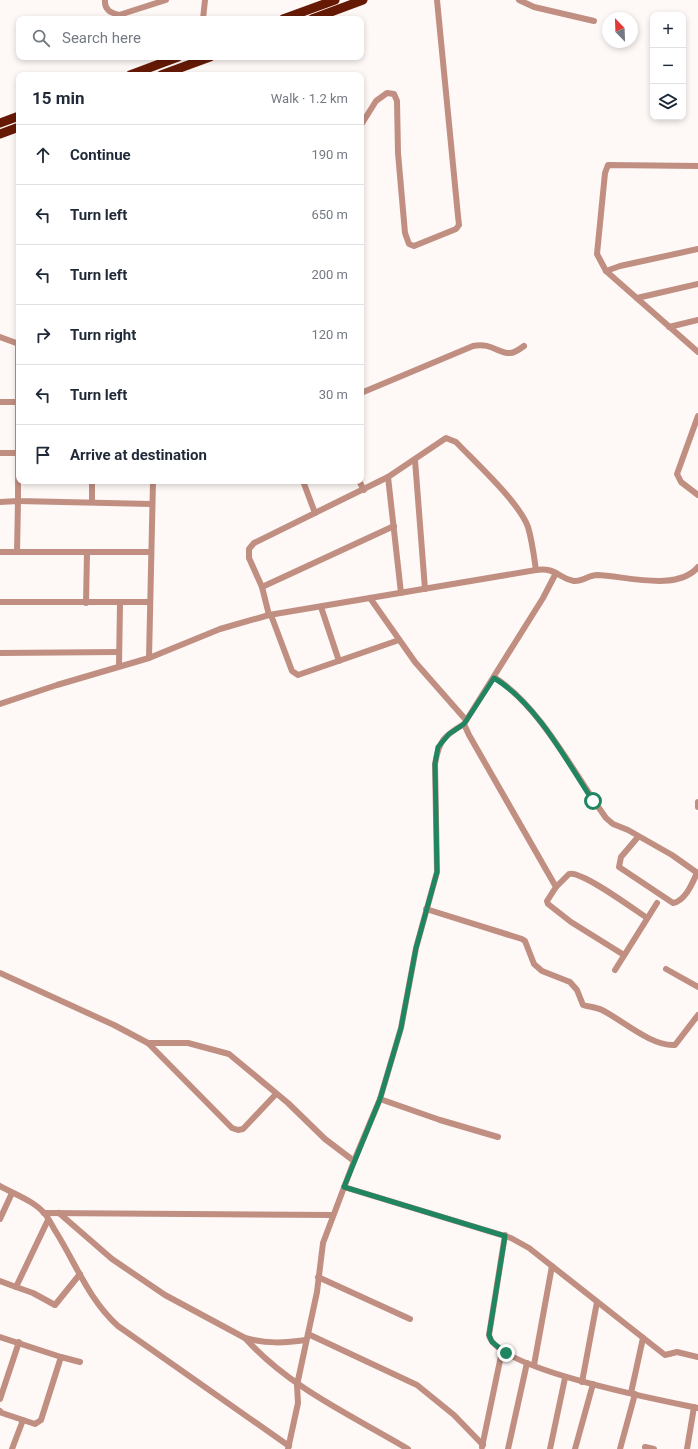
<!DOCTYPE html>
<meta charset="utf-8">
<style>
:root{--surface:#fff;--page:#f6f6f7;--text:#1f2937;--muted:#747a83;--line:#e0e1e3}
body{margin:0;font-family:Roboto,sans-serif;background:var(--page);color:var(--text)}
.controls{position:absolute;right:12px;top:12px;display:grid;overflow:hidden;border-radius:8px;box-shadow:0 2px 6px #0003}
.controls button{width:36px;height:36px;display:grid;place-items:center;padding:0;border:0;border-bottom:1px solid var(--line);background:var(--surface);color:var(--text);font:20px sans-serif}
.compass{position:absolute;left:602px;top:12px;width:36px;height:36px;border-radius:50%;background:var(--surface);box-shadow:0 2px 6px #0003;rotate:337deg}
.stop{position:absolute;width:12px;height:12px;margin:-9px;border:3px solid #1f8661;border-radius:50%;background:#fff}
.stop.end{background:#1f8661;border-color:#fff;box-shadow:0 1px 4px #0008}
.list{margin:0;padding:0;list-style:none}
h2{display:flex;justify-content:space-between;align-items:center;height:52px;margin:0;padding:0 16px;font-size:17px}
h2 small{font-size:13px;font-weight:400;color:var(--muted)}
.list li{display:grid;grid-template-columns:26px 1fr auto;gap:12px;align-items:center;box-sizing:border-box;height:60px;padding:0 16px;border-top:1px solid var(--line)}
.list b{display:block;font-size:15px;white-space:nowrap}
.list em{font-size:13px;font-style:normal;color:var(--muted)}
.icon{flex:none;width:22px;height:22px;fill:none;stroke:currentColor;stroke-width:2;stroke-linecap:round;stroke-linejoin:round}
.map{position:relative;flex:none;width:698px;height:1449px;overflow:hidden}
.search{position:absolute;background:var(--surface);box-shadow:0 2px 6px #0003;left:16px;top:16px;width:348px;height:44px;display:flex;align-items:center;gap:10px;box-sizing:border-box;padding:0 14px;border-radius:8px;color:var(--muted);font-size:15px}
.panel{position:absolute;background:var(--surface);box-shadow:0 2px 6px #0003;left:16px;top:72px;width:348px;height:412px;border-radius:8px}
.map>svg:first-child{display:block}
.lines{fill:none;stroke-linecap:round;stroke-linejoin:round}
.minor{stroke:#c08f82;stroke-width:6}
.highway{stroke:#661a05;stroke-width:9}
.route{stroke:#1f8661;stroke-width:5}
</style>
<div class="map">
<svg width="698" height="1449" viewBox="0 0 698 1449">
<rect width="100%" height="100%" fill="#fef8f6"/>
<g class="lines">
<g class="minor">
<path d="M105,0c-1,10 6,13 14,15l47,-15"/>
<polyline points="519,0 534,7 594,21"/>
<polyline points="203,19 205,0"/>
<polyline points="361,125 376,101 387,93 394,94 397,101 398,153 405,233 409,244 414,246 456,229 459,225 458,216 437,0"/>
<polyline points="698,166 608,165 605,173 597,254 606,271 698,352"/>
<polyline points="606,271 620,266 698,249"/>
<polyline points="637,298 698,284"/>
<polyline points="669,327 698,320"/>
<polyline points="0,337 19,344"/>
<polyline points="18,344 18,501 151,504"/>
<path d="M361,393l112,-47c18,-4 26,8 37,7 4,0 10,-4 14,-7"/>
<polyline points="0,402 19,402"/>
<polyline points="698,416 677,474 681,482 698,495"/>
<polyline points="0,453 19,453"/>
<polyline points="415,460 425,589"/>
<polyline points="388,477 401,593"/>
<polyline points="92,481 92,502"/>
<polyline points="303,481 315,513"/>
<polyline points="359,481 364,490"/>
<polyline points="0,502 18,501 17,552"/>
<polyline points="0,552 150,552"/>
<polyline points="556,573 543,598 464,724 469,735 556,887 547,901 548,904 571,922 624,955"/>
<polyline points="262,587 394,526"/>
<polyline points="370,598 415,662 466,720"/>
<polyline points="0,602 150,602"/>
<polyline points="86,603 87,553"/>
<polyline points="321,607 339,661"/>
<path d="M269,615l-7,-28 -13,-29v-9l5,-6 134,-66 58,-39 10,4c19,20 63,60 72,85 4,13 6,29 8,43"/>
<polyline points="271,615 292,671 298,675 399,640"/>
<polyline points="0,653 119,652"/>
<path d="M149,658l71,-29 49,-14 267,-45c20,-3 22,8 38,11 8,1 15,-6 23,-6 29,1 80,17 101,-8"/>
<polyline points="119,665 120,604"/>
<path d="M494,677c47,30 80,97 112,141l7,6 15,6 44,25 24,17v3c-4,9 -11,26 -23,28l-54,-36 2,-10 17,-20"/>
<polyline points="0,704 57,685 149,658 153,481"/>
<polyline points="698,802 698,807"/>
<path d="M556,887l13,-13c12,-4 66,36 78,44"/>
<path d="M426,909l96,30 3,2 9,23 8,7 28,11 7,8 6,15c6,2 13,2 19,5 20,10 50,37 73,35l23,-30"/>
<polyline points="666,969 698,987"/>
<polyline points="615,970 657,903"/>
<polyline points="0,973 114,1025 148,1043 232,1128 238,1130 243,1129 276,1094"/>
<polyline points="148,1043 188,1043 229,1054 288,1103 325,1139 354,1161"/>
<polyline points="380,1099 440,1120 498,1137"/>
<path d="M0,1186c14,8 34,15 44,27 5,5 8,13 12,19 20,32 33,68 62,94l171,120"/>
<polyline points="344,1187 511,1238 529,1248 665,1355 677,1352 698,1357"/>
<polyline points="44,1213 333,1215"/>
<path d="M59,1213l53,46 53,36 80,43c21,6 40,5 61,2"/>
<polyline points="0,1219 12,1193"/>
<path d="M505,1235l-16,100c6,34 175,66 209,73"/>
<polyline points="318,1277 410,1319"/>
<polyline points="0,1281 16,1287 48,1220"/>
<polyline points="16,1287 33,1293 55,1305 80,1274"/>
<polyline points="308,1334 417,1385 454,1415 483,1445"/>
<polyline points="0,1337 61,1357 41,1420 35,1424 2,1413 0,1411"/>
<path d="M245,1338c45,50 106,77 163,111"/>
<polyline points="61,1357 80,1362"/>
<polyline points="534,1365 552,1266"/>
<polyline points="582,1382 597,1302"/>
<polyline points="631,1393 643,1338"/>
<polyline points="0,1399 19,1342"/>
<polyline points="482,1447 502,1351"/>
<polyline points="645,1447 654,1449"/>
<polyline points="12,1449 23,1420"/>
<path d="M288,1449l10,-46 -1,-18 20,-93 6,-49 31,-82 26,-62 21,-71 15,-80 21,-76 -2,-108c4,-24 9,-28 29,-40"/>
<polyline points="508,1449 527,1363"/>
<polyline points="550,1449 565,1378"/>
<polyline points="575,1449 593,1384"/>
<polyline points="620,1449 635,1394"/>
<polyline points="687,1449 694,1407"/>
</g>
<g class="highway">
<polyline points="283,19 335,0"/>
<polyline points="312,19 363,0"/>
<polyline points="130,75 178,57"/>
<polyline points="161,75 210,57"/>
<polyline points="0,123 19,116"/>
<polyline points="0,134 19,127"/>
</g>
</g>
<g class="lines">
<path class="route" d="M506,1353l-14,-11 -3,-7 16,-99 -161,-49 36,-88 21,-71 15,-80 21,-76 -2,-108 3,-17 11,-13 15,-10 30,-46c43,26 72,82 99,123"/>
</g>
</svg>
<div class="controls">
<button>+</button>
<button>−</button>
<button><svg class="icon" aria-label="layers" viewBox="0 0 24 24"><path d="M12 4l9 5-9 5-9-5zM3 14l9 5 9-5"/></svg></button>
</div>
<svg class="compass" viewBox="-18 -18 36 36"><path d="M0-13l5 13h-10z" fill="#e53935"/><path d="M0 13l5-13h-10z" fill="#747a83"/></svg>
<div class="stop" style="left:593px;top:801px"></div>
<div class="stop end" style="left:506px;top:1353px"></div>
<div class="search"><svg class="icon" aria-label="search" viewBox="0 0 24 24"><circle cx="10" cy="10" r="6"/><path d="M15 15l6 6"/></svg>Search here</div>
<section class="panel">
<h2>15 min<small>Walk · 1.2 km</small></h2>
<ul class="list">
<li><svg class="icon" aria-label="ahead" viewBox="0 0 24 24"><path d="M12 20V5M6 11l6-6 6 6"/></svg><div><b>Continue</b></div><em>190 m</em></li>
<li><svg class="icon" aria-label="left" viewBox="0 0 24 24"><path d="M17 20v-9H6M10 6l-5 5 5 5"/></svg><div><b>Turn left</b></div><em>650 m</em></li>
<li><svg class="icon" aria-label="left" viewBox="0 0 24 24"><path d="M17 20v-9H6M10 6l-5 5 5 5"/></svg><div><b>Turn left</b></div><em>200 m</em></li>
<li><svg class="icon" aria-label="right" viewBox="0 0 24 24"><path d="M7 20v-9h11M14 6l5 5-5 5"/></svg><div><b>Turn right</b></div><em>120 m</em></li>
<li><svg class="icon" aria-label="left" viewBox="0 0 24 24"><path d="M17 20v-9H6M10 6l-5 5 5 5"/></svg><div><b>Turn left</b></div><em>30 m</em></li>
<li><svg class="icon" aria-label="arrive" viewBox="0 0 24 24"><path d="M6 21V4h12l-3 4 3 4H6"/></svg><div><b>Arrive at destination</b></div></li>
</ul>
</section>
</div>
